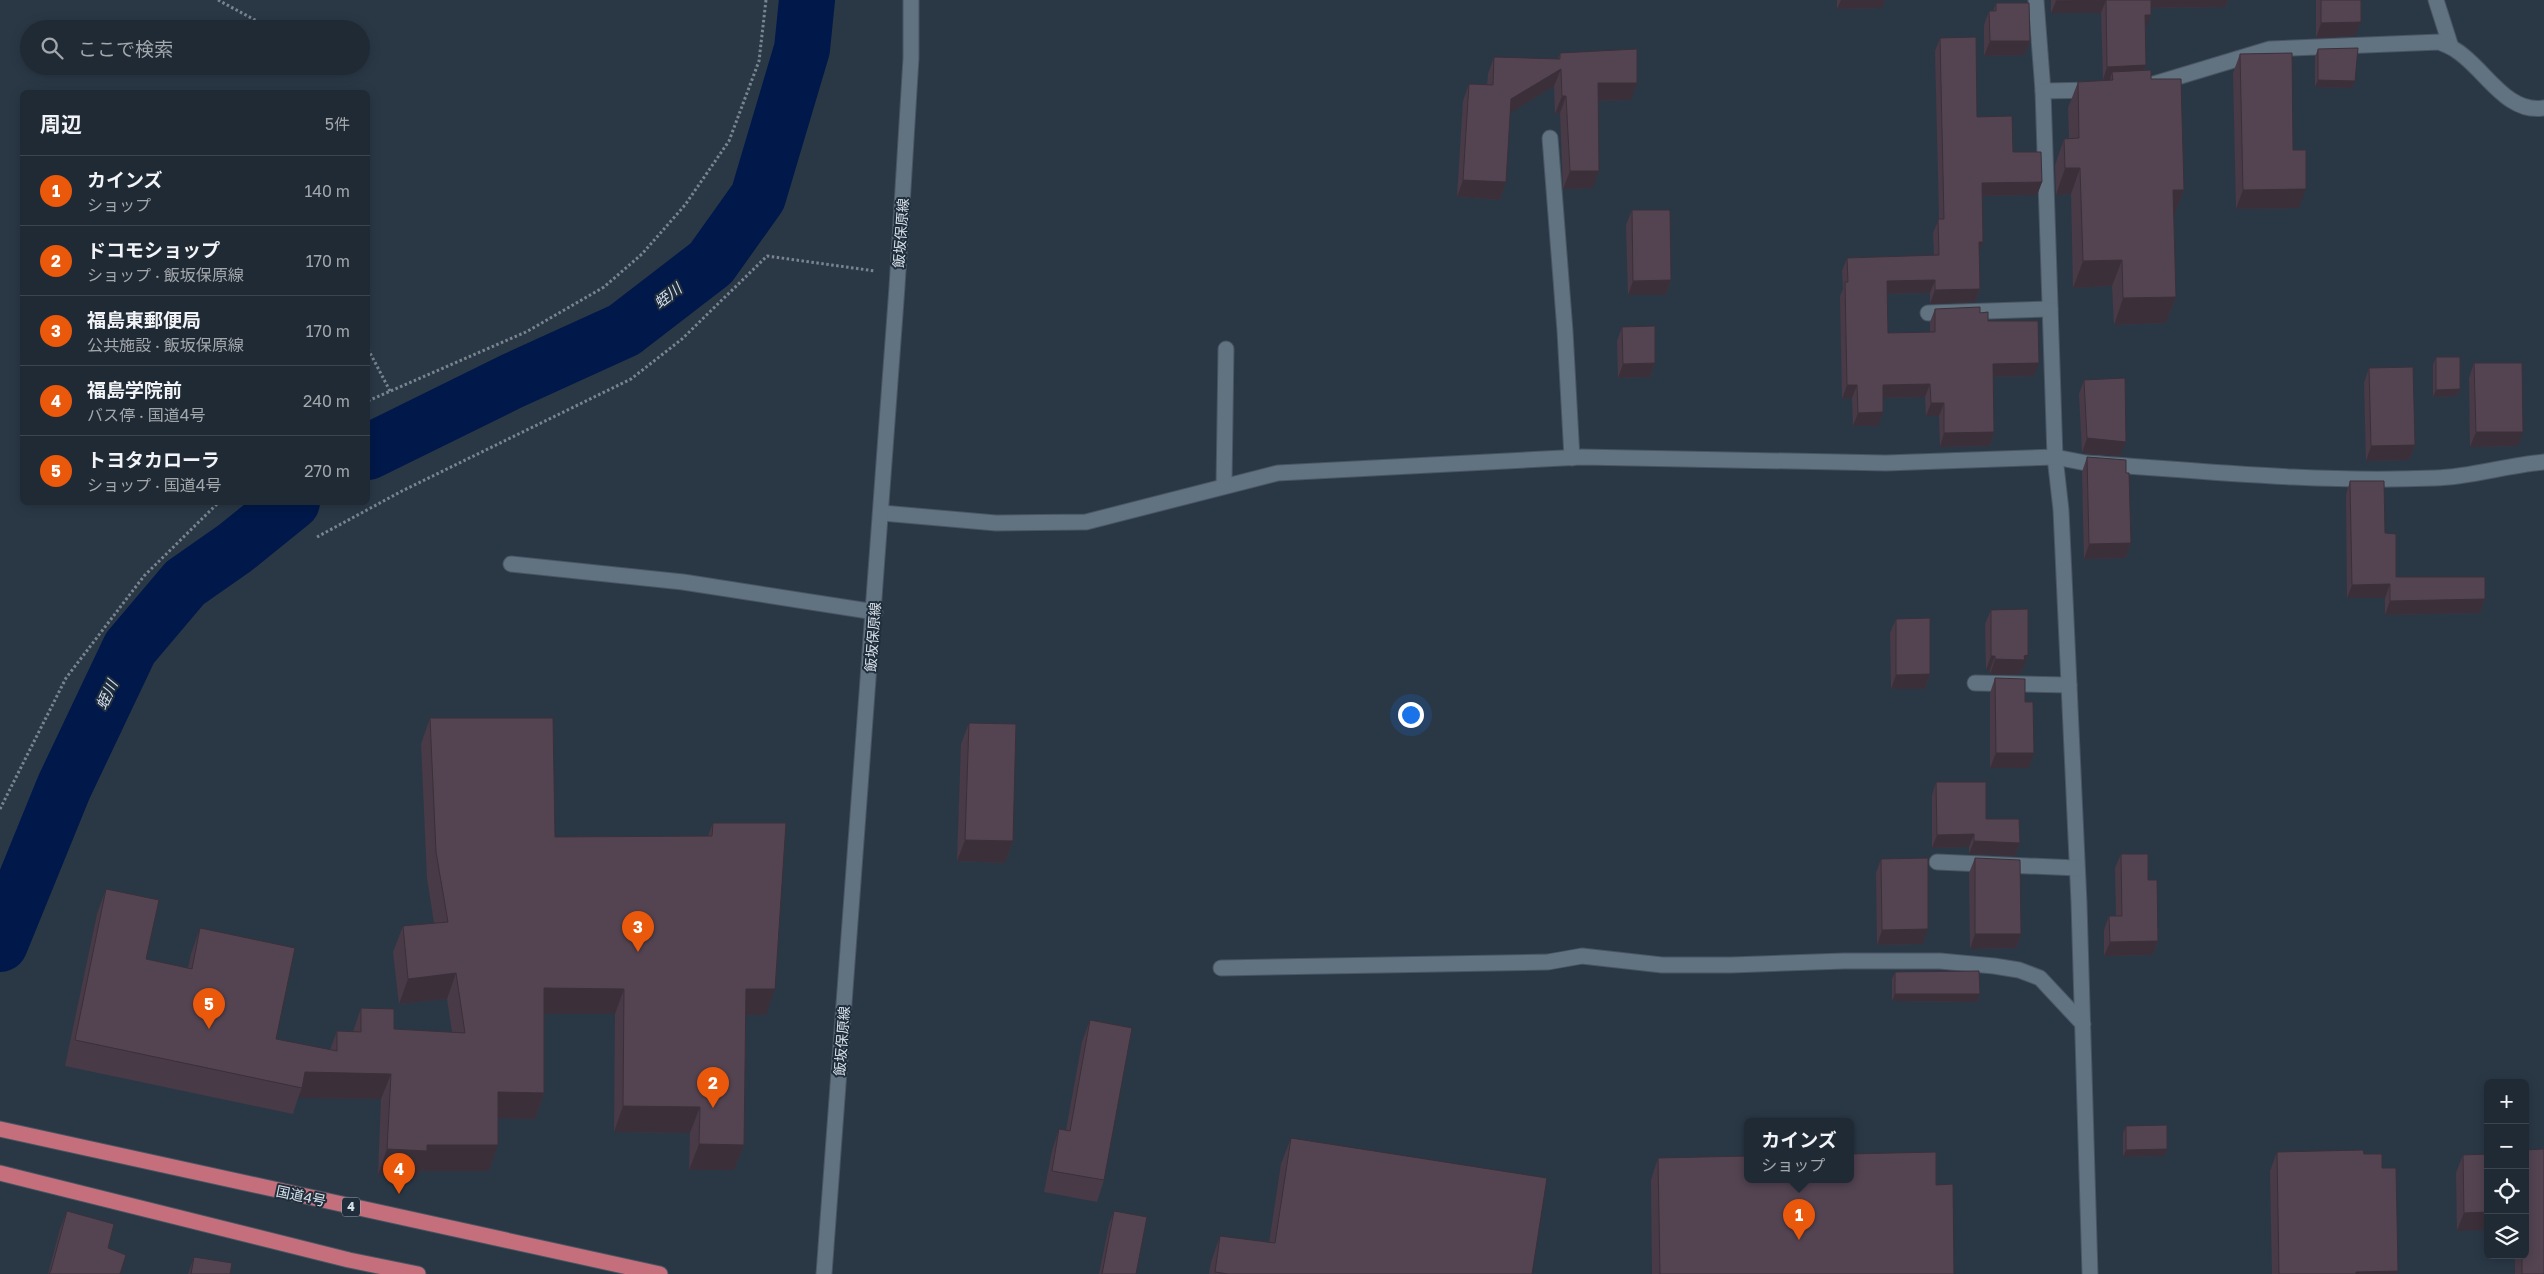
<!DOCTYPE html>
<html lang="ja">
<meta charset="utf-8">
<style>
:root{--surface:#202a34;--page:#2d3640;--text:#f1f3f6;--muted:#a2a7ac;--line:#3d464f;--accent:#ea580c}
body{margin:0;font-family:"Golos Text","Noto Sans JP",sans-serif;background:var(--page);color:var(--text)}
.controls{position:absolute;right:15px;bottom:15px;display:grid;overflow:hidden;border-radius:8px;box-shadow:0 2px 12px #0003}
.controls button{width:45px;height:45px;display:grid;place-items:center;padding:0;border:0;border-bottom:1px solid var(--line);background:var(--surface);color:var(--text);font:25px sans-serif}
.you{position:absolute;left:1410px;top:714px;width:18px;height:18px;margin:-12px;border:4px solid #fff;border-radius:50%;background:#1a73e8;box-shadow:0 0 0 8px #1a73e833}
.badge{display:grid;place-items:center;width:32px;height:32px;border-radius:50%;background:var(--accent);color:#fff;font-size:16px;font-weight:700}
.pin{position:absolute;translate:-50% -41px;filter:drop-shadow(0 1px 2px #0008)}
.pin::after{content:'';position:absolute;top:26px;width:18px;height:15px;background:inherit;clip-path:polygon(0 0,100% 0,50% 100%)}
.popup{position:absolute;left:1744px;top:1118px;width:110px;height:65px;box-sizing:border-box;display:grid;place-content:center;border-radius:8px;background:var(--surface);filter:drop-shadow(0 1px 4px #0005);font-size:16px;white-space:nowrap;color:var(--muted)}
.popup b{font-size:19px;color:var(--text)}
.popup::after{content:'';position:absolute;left:50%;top:100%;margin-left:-10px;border:10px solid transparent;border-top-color:var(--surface)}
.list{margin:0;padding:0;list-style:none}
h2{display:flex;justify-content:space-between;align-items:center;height:65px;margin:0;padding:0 20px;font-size:21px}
h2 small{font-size:16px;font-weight:400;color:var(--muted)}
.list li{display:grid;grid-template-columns:32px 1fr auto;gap:15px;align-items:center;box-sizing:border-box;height:70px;padding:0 20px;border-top:1px solid var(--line)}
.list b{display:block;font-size:19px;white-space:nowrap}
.list p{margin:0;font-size:16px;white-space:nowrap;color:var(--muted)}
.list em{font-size:16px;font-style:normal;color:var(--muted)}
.icon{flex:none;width:28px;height:28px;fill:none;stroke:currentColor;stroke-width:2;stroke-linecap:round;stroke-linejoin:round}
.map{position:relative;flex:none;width:2544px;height:1274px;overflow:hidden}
.search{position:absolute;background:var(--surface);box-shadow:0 2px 12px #0003;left:20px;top:20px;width:350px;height:55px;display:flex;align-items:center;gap:12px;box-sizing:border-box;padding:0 18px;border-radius:28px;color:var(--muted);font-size:19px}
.panel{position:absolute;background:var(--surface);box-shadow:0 2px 12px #0003;left:20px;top:90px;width:350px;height:415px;border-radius:8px}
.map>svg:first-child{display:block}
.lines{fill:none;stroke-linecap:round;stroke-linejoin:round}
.river{stroke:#00194a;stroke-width:56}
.service-casing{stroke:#495561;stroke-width:17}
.minor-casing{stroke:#495561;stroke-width:17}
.secondary-casing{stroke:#495561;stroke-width:17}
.trunk-casing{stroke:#495561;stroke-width:17}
.path{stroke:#798490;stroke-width:3;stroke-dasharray:2.5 2.5;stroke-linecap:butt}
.service{stroke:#617281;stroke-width:15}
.minor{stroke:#617281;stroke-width:15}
.secondary{stroke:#617281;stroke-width:15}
.trunk{stroke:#c66f7c;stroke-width:15}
.wall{fill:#483a47}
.shaded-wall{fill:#3b3039}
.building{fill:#544452;stroke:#3b3039}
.labels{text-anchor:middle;stroke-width:4;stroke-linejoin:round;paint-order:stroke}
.shield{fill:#202e3c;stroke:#a0abb5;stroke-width:1}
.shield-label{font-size:12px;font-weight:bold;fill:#d7e0e9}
.street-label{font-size:14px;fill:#d7e0e9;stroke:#202e3c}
.water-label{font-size:15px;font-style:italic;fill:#d4deef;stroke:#202e3c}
</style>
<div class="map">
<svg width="2544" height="1274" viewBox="0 0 2544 1274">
<rect width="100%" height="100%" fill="#2a3846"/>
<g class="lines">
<g class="river">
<polyline points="368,452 512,381 624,330 711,263 758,197 802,49 807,0"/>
<polyline points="0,944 64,787 130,648 185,583 235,548 292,502"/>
</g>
<g class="service-casing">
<g id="service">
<polyline points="2436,0 2451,47"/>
<polyline points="1975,683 2069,685"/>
</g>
</g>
<g class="minor-casing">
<g id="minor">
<polyline points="2036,0 2043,91 2055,457 2061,510 2079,903 2090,1274"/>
<path d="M2154,84l116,-35 170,-7c5,3 12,5 17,9 28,18 49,63 87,57"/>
<polyline points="2043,91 2093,90"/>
<polyline points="1550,138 1565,331 1572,458"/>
<polyline points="1928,313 2050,309"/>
<polyline points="1224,485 1226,349"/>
<path d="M882,513l114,10 90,-1 192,-49 304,-16 304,6 169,-6 31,6c116,8 232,20 349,15 36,-1 72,-13 109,-16"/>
<polyline points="511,564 683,582 875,612"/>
<polyline points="1937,862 2077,868"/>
<polyline points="1221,968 1548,962 1582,956 1662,965 1731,965 1844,961 1940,961 1994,966 2019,970 2040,978 2083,1024"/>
</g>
</g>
<g class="secondary-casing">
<polyline id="secondary" points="824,1274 897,287 911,58 911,0"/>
</g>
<g class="trunk-casing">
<g id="trunk">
<polyline points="0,1129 660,1274"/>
<polyline points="0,1173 349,1260 418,1274"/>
</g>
</g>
<g class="path">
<polyline points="218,0 268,27"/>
<polyline points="368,349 390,391"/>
<polyline points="368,401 526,332 604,287 642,254 685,205 729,141 759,61 766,0"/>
<polyline points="317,537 402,491 631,379 682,339 767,256 875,271"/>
<polyline points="0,809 66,678 144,576 219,502"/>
</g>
<use href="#service" class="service"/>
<use href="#minor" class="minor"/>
<use href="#secondary" class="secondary"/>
<use href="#trunk" class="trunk"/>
</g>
<g class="wall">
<polygon points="1837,0 1885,0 1882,8 1837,9"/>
<polygon points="2051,0 2228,0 2225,7 2151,8 2146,28 2145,28 2146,65 2144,70 2151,79 2184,190 2174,216 2176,297 2166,323 2114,325 2112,286 2073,288 2071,194 2056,195 2055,165 2064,139 2069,138 2068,108 2078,82 2110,81 2110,80 2103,80 2101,13 2051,13"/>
<polygon points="2316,0 2361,0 2355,36 2316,38"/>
<polygon points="1996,3 2030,41 2024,55 1984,56 1984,25 1989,11 1993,11"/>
<polygon points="1940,38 1977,117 2042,182 2037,195 1982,196 1983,242 1979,251 1980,289 1975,302 1930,304 1930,293 1887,294 1888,333 1930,332 1930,322 1935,309 1980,313 2034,376 1993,377 1994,432 1990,446 1940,447 1939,416 1926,416 1925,397 1883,398 1878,426 1853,426 1852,398 1842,399 1840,296 1843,289 1842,271 1847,258 1934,255 1933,233 1939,219 1935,51"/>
<polygon points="2318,49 2355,81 2352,88 2315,87 2315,57"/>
<polygon points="1560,53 1631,100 1598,101 1593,188 1563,189 1560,113 1555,114 1554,86 1510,113 1506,182 1500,200 1457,197 1463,101 1469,84 1487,85 1488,74 1494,57 1558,59"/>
<polygon points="2240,54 2299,208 2236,209 2233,73"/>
<polygon points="1632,210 1671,280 1666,295 1628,295 1626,225"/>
<polygon points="1622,327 1655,363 1650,377 1618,378 1617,341"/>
<polygon points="2436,357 2460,389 2457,396 2433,397 2433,365"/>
<polygon points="2474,363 2518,446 2470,447 2469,378"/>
<polygon points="2369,368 2415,445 2409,460 2366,461 2364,383"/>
<polygon points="2084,380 2120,456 2082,453 2079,394"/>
<polygon points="2087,457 2126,473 2131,543 2125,558 2084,559 2082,472"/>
<polygon points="2350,481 2385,533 2396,577 2485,599 2480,613 2385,615 2385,598 2347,598 2346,495"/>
<polygon points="1991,610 2023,670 2021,670 2019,675 1990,674 1990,670 1986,670 1985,624"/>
<polygon points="1896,619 1930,674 1925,689 1891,689 1890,633"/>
<polygon points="1995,678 2025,702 2029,768 1990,768 1990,693"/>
<polygon points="430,718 555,837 708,836 713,823 766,1015 746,1015 744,1145 734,1170 689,1170 690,1133 614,1132 615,1014 544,1014 544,1093 535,1119 498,1118 489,1171 419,1171 417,1177 378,1175 381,1099 298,1098 293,1114 65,1066 97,914 106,889 146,959 188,968 191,954 200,928 276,1039 330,1050 337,1031 353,1032 361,1008 394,1029 452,1032 447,999 399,1004 393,952 403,926 434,923 427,878 421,744"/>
<polygon points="969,723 1013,841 1005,863 957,861 961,744"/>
<polygon points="1936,782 2020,843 2015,856 1969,854 1969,847 1932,848 1932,795"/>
<polygon points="2121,854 2148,880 2158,941 2153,955 2104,956 2104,930 2109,916 2116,916 2115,868"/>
<polygon points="1975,858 2021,934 2016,948 1970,949 1969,873"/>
<polygon points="1881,859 1923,944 1877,945 1876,873"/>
<polygon points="1895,972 1980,994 1977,1002 1892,1001 1892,979"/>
<polygon points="1090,1020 1104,1180 1097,1202 1044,1192 1052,1151 1059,1129 1066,1130 1082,1042"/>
<polygon points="2126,1126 2165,1156 2123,1157 2123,1133"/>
<polygon points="1291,1138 1532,1274 1209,1274 1211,1262 1220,1236 1269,1243 1281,1164"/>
<polygon points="2277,1152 2364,1154 2382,1168 2397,1274 2272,1274 2270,1171"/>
<polygon points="2488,1154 2457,1231 2456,1173 2463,1155"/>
<polygon points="1658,1158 1936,1185 1954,1274 1652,1274 1651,1180"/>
<polygon points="67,1211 108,1248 120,1274 48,1274 60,1229"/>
<polygon points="1114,1211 1136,1274 1099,1274 1109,1225"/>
<polygon points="2515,1255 2525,1255 2544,1274 2515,1274"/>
<polygon points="194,1257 230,1274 188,1274"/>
</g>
<g class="shaded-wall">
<polygon points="1841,0 1885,0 1882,8 1837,9"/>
<polygon points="2106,0 2101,13 2051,13 2056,1"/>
<polygon points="2149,0 2228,0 2225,7 2146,8"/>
<polygon points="2145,15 2151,15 2146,28 2140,28"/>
<polygon points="2361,22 2355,36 2316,38 2321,23"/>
<polygon points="1990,41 2030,41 2024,55 1984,56"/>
<polygon points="2146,65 2141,77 2112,72 2110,80 2103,80 2107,67"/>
<polygon points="1561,69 1554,86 1504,117 1511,99"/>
<polygon points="2318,80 2355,81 2352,88 2315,87"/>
<polygon points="1598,83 1637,83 1631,100 1591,101"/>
<polygon points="1562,96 1566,96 1560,113 1555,114"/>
<polygon points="2065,168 2080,168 2071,194 2056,195"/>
<polygon points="1570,171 1599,171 1593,188 1563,189"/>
<polygon points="1463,180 1506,182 1500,200 1457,197"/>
<polygon points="2042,182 2037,195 1977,196 1982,183"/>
<polygon points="2306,189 2299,208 2236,209 2243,190"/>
<polygon points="2173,190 2184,190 2174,216 2163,217"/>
<polygon points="1979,242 1983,242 1978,255"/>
<polygon points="2122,260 2112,286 2073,288 2083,261"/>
<polygon points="1671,280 1666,295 1628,295 1633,281"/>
<polygon points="1935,280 1930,293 1882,294 1887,281"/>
<polygon points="1980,289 1975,302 1930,304 1935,290"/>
<polygon points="2176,297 2166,323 2114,325 2123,298"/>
<polygon points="1655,363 1650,377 1618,378 1623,364"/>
<polygon points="2039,363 2034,376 1988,377 1993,364"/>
<polygon points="1930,384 1925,397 1878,398 1883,385"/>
<polygon points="1847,385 1857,385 1852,398 1842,399"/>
<polygon points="2460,389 2457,396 2433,397 2436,390"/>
<polygon points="1931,403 1944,403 1939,416 1926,416"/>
<polygon points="1883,412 1878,426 1853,426 1858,413"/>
<polygon points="1994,432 1990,446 1940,447 1944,433"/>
<polygon points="2476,432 2523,432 2518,446 2470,447"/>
<polygon points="2087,438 2126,442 2120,456 2082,453"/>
<polygon points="2415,445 2409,460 2366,461 2371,446"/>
<polygon points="2131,543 2125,558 2084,559 2089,544"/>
<polygon points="2390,584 2385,598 2347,598 2352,585"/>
<polygon points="2485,599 2480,613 2385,615 2390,601"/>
<polygon points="2028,655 2023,670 2021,670 2019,675 1990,674 1995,659"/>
<polygon points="1991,656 1995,656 1990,670 1986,670"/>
<polygon points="1930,674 1925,689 1891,689 1896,675"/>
<polygon points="1996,753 2034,753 2029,768 1990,768"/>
<polygon points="1974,834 1969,847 1932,848 1937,835"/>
<polygon points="965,840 1013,841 1005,863 957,861"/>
<polygon points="1974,841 2020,843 2015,856 1969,854"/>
<polygon points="1928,929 1923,944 1877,945 1882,930"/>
<polygon points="1975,934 2021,934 2016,948 1970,949"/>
<polygon points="2158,941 2153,955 2104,956 2110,942"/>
<polygon points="456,973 447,999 399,1004 408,979"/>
<polygon points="544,988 624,989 615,1014 535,1014"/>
<polygon points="746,989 775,989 766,1015 737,1015"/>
<polygon points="1895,994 1980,994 1977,1002 1892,1001"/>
<polygon points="305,1072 391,1074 381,1099 298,1098 302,1088"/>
<polygon points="498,1092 544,1093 535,1119 489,1118"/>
<polygon points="623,1106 700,1107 690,1133 614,1132"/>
<polygon points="699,1144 744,1145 734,1170 689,1170"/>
<polygon points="427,1145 498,1145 489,1171 419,1171 417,1177 378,1175 387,1149"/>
<polygon points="2167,1149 2165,1156 2123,1157 2126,1150"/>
<polygon points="2488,1212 2488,1230 2457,1231 2464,1213"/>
<polygon points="2398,1271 2397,1274 2356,1274 2356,1272"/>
</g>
<g class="building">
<polygon points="2056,0 2095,0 2056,1"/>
<polygon points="2106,0 2151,0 2151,15 2145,15 2146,65 2107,67"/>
<polygon points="2321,0 2361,0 2361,22 2321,23"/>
<polygon points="1996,3 2029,3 2030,41 1990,41 1989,11 1996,11"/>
<polygon points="1976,37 1977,117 2012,116 2013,152 2041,152 2042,182 1982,183 1983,242 1979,242 1980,289 1935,290 1935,280 1887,281 1888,333 1935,332 1935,309 1980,307 1980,313 1988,312 1988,321 2038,321 2039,363 1993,364 1994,432 1944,433 1944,403 1931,403 1930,384 1883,385 1883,412 1858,413 1857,385 1847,385 1845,282 1848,282 1847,258 1939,255 1938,219 1944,219 1940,38"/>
<polygon points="2358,48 2355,81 2318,80 2318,49"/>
<polygon points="1637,49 1637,83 1598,83 1599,171 1570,171 1566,96 1562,96 1561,69 1511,99 1506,182 1463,180 1469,84 1493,85 1494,57 1560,59 1560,53"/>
<polygon points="2292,53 2293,150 2306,150 2306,189 2243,190 2240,54"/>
<polygon points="2151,70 2151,79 2181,79 2184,190 2173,190 2176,297 2123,298 2122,260 2083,261 2080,168 2065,168 2064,139 2079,138 2078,82 2113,80 2112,72"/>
<polygon points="1632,210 1670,210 1671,280 1633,281"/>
<polygon points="1655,326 1655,363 1623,364 1622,327"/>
<polygon points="2436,357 2460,357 2460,389 2436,390"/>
<polygon points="2474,363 2522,363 2523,432 2476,432"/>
<polygon points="2413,367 2415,445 2371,446 2369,368"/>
<polygon points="2125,378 2126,442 2087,438 2084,380"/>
<polygon points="2087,457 2126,460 2126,473 2129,473 2131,543 2089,544"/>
<polygon points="2350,481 2384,481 2385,533 2396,534 2396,577 2485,577 2485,599 2390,601 2390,584 2352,585"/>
<polygon points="2028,609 2028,655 2024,656 2025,660 1995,659 1995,656 1991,656 1991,610"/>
<polygon points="1930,618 1930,674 1896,675 1896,619"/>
<polygon points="1995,678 2025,679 2025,702 2033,702 2034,753 1996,753"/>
<polygon points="430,718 553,718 555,837 712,836 713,823 786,823 775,989 746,989 744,1145 699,1144 700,1107 623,1106 624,989 544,988 544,1093 498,1092 498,1145 427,1145 427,1151 387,1149 391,1074 305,1072 302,1088 75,1040 106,889 159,900 146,959 192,969 200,928 295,948 276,1039 337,1051 337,1031 361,1032 361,1008 394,1009 394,1029 465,1033 456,973 408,979 403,926 448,922 436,852"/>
<polygon points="969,723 1016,724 1013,841 965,840"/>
<polygon points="1936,782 1986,782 1986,819 2019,819 2020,843 1974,841 1974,834 1937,835"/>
<polygon points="2121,854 2148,854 2148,880 2157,880 2158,941 2110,942 2109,916 2122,916"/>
<polygon points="1928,858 1928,929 1882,930 1881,859"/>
<polygon points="1975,858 2020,860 2021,934 1975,934"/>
<polygon points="1979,971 1980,994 1895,994 1895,972"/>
<polygon points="1090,1020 1132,1028 1104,1180 1052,1171 1059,1129 1070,1131"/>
<polygon points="2167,1125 2167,1149 2126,1150 2126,1126"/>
<polygon points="1291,1138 1547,1178 1532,1274 1228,1274 1215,1272 1220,1236 1275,1243"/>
<polygon points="2544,1149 2544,1274 2522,1274 2522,1255 2525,1255 2525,1150"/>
<polygon points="2363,1150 2364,1154 2382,1154 2382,1168 2396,1168 2398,1271 2356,1272 2356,1274 2279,1274 2277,1152"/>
<polygon points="1936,1152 1936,1185 1953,1184 1954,1274 1660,1274 1658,1158 1748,1156 1748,1179 1850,1179 1850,1154"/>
<polygon points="2488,1154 2488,1212 2464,1213 2463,1155"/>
<polygon points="67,1211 114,1224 108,1248 126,1255 120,1274 49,1274 51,1270"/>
<polygon points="1114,1211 1147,1217 1136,1274 1102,1274"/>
<polygon points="194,1257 232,1263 230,1274 191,1274"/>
</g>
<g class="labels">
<rect class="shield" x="342" y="1197.5" width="18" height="19" rx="4"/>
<g class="shield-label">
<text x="351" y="1211">4</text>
</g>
<g class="street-label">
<text transform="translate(901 233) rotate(-86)" y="5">飯坂保原線</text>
<text transform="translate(873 637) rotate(-86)" y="5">飯坂保原線</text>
<text transform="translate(842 1041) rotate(-86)" y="5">飯坂保原線</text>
<text transform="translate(301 1196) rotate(12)" y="5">国道4号</text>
</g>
<g class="water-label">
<text transform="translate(668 296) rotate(-38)" y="5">蛭川</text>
<text transform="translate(107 695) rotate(-65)" y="5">蛭川</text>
</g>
</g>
</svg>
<div class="controls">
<button>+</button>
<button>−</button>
<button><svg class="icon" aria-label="locate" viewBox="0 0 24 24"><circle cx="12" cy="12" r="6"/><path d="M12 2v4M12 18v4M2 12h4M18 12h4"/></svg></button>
<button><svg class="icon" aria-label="layers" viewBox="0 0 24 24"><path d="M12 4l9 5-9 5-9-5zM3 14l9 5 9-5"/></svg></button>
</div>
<div class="you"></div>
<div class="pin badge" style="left:1799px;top:1240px">1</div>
<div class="popup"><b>カインズ</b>ショップ</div>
<div class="pin badge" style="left:713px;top:1108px">2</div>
<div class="pin badge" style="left:638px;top:952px">3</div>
<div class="pin badge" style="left:399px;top:1194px">4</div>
<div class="pin badge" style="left:209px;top:1029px">5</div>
<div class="search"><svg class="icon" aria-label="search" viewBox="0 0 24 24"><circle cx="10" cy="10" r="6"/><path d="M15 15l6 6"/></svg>ここで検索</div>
<section class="panel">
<h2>周辺<small>5件</small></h2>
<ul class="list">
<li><span class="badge">1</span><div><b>カインズ</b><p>ショップ</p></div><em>140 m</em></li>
<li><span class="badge">2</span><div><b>ドコモショップ</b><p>ショップ · 飯坂保原線</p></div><em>170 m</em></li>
<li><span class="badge">3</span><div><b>福島東郵便局</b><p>公共施設 · 飯坂保原線</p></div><em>170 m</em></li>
<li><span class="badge">4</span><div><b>福島学院前</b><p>バス停 · 国道4号</p></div><em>240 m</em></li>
<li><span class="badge">5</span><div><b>トヨタカローラ</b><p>ショップ · 国道4号</p></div><em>270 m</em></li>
</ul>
</section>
</div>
